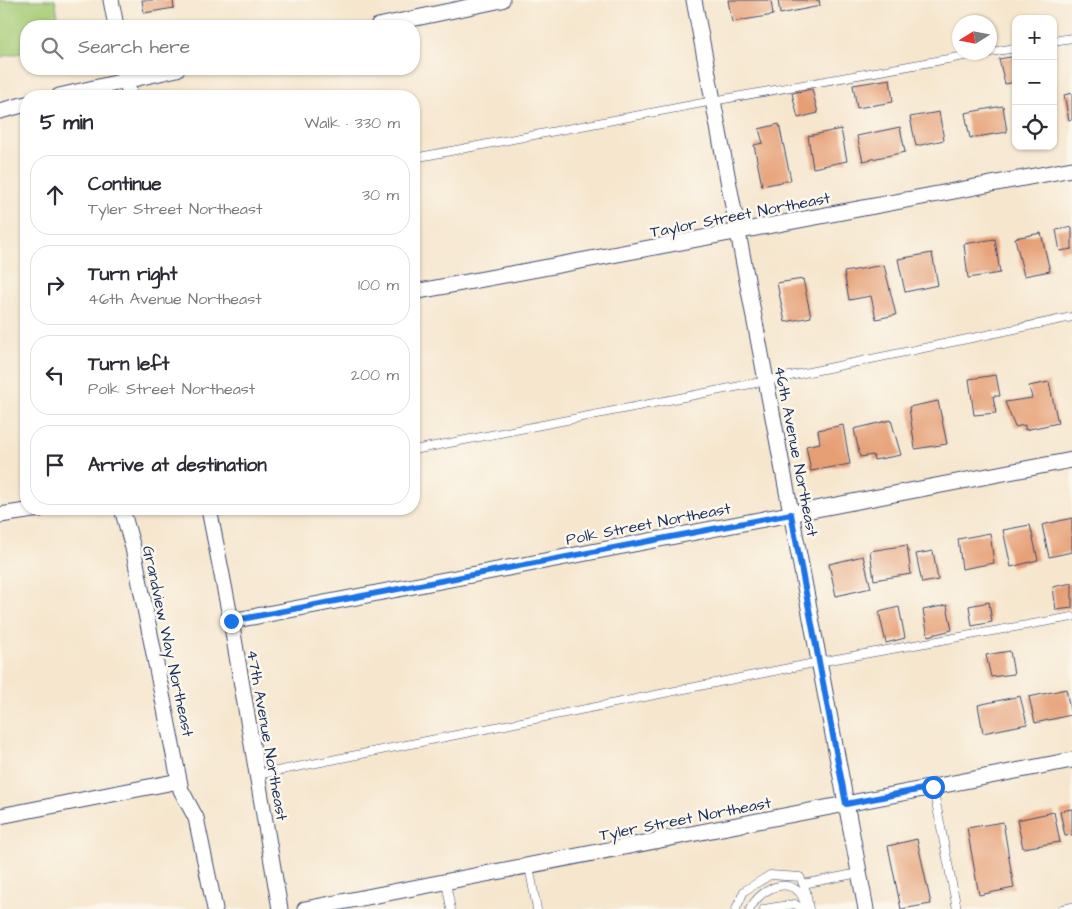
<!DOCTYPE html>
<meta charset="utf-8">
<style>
:root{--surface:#fff;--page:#f7f7f7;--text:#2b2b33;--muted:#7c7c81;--line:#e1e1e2}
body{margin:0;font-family:"Architects Daughter",sans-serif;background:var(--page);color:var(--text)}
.controls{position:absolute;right:15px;top:15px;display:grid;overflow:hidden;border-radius:10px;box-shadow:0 1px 4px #0004}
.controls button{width:45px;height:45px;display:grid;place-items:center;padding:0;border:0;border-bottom:1px solid var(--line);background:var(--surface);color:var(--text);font:25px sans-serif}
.compass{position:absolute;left:952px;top:15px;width:45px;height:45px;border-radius:50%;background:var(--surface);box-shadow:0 1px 4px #0004;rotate:259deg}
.stop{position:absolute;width:15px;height:15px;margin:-11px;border:4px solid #1a73e8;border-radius:50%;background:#fff}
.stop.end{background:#1a73e8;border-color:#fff;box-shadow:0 1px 5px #0008}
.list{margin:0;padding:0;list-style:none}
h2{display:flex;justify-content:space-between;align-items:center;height:65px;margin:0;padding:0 20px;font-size:21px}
h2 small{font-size:16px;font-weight:400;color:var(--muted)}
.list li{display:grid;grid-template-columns:32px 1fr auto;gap:15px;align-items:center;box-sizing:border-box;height:80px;margin:0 10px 10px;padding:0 10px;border:1px solid var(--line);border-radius:20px}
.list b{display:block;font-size:19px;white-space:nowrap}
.list p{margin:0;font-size:16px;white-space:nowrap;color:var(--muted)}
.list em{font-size:16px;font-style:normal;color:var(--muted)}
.icon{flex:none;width:28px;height:28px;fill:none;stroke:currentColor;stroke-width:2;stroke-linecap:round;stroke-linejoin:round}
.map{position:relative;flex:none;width:1072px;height:909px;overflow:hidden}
.search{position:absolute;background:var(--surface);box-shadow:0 1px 4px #0004;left:20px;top:20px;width:400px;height:55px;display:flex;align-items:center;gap:12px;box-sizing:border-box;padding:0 18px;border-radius:20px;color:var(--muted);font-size:19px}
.panel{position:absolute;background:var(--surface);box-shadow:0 1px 4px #0004;left:20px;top:90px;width:400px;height:425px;border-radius:20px}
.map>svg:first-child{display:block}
.green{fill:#a5cb75;stroke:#607d6a}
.building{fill:#e69f75}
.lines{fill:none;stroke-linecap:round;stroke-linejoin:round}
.service-casing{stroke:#3c4a6f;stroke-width:9}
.minor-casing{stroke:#3c4a6f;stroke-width:17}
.service{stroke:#fff;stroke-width:8}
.minor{stroke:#fff;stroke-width:15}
.route{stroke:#1a73e8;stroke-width:6}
.labels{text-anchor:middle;stroke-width:5;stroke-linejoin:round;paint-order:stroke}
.street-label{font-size:16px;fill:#1b2f5e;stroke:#fbf7ec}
</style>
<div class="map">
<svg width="1072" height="909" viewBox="0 0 1072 909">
<rect width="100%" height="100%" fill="#fbf7ec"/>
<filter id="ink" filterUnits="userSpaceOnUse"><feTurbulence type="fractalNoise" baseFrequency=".02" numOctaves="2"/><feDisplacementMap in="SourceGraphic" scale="10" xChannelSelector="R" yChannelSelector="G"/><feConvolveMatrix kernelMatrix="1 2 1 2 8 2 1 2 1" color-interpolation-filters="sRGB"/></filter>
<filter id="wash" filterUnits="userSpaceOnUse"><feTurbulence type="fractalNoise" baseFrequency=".0096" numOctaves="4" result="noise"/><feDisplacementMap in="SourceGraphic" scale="20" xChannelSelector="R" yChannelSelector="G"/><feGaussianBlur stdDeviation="1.12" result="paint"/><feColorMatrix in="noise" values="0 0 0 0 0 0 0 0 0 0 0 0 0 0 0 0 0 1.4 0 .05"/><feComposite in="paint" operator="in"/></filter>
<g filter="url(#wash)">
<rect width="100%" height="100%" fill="#f6e6ce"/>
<polygon class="green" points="0,0 55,0 59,23 57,26 26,26 26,52 0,57"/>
<g id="blocks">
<g class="building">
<polygon points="142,0 173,0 174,8 144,13"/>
<polygon points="728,0 771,0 773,15 732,22"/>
<polygon points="778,0 819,0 820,6 780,14"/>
<polygon points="1016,56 1016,82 1005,84 999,59"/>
<polygon points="890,79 893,102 857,108 853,85"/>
<polygon points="812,89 818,113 798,118 792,93"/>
<polygon points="1072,93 1072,119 1069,120 1064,95"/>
<polygon points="1003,106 1007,132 970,138 965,113"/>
<polygon points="939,112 944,140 916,146 910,117"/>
<polygon points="779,124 791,180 762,186 754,145 763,143 759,129"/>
<polygon points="900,127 905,152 863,161 857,136"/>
<polygon points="841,129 847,161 813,168 808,136"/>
<polygon points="1072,227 1072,249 1060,251 1056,230"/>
<polygon points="1041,233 1050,271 1024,276 1015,238"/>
<polygon points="995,239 1000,273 968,278 964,244"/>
<polygon points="932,253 938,285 905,292 898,259"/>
<polygon points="884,265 896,315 876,319 871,296 849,300 844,272"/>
<polygon points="803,279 811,317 785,322 777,283"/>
<polygon points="996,375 1000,396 993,396 996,413 974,415 969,379"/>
<polygon points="1049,382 1058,423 1025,430 1025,425 1015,427 1005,402 1032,398 1029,386"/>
<polygon points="938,401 947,444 915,449 909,407"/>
<polygon points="891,420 901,455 874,460 873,455 860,457 854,429"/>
<polygon points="843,425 850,464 811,471 806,446 820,443 818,430"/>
<polygon points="1072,518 1072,552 1049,557 1042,525"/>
<polygon points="1030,525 1038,560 1011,567 1003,530"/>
<polygon points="990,533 994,563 962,569 958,539"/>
<polygon points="907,545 911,574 874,580 870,551"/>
<polygon points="933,551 938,580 922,583 916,554"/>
<polygon points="863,556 871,588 836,596 829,564"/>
<polygon points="1072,583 1072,608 1056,610 1053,587"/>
<polygon points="989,602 992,622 972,626 969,606"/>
<polygon points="947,605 952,630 928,636 923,610"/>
<polygon points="899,607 905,638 886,643 879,612"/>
<polygon points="1010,651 1014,674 991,677 986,655"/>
<polygon points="1066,689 1071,715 1035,723 1029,697"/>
<polygon points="1020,696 1027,724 983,733 978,705"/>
<polygon points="1072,809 1072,835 1065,836 1060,811"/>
<polygon points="1054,812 1060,842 1023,848 1017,820"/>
<polygon points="1003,822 1014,888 979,895 967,828"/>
<polygon points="917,839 931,904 901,909 888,846"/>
</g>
</g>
</g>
<g filter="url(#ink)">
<use href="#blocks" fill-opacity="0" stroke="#3c4a6f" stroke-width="1"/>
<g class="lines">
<g class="service-casing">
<g id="service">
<polyline points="1053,41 1072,38"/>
<polyline points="990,52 1016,48"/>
<polyline points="414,158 713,101 987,52"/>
<polyline points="414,450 766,381 1072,317"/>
<polyline points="257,775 819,662 1072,617"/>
<polyline points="933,787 957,909"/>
<polyline points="529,866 537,909"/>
<polyline points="446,882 451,909"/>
<polyline points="803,884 859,873"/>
<polyline points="736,909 744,891 770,875 800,877 806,891 809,909"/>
<path d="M750,909c8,-16 31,-32 48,-18 4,3 6,10 7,14"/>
<polyline points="764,909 795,904 802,909"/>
<polyline points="1062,909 1072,907"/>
</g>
</g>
<g class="minor-casing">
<g id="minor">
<polyline points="111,0 116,26"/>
<polyline points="694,0 866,909"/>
<polyline points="378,26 502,0"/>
<polyline points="124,69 130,96"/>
<polyline points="59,96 177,69"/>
<polyline points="0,111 26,104"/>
<polyline points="414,292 1072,169"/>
<polyline points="122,509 133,548 181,790 196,818 215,909"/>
<polyline points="209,509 231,621 280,909"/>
<polyline points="0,515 40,509"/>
<polyline points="231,621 1072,460"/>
<polyline points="0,816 179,781"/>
<polyline points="305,909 1072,760"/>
</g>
</g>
<use href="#service" class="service"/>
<use href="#minor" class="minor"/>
</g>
</g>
<g class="lines" filter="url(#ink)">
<polyline class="route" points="231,621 791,514 846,804 933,787"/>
</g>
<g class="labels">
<g class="street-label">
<text transform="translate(740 214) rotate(-11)" y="6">Taylor Street Northeast</text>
<text transform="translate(797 451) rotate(79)" y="6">46th Avenue Northeast</text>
<text transform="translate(648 523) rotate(-11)" y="6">Polk Street Northeast</text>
<text transform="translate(169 641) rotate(78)" y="6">Grandview Way Northeast</text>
<text transform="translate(268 735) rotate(80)" y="6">47th Avenue Northeast</text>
<text transform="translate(685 818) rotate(-11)" y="6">Tyler Street Northeast</text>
</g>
</g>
</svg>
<div class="controls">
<button>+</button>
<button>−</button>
<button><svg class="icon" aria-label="locate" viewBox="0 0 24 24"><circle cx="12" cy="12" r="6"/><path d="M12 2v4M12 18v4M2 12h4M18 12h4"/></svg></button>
</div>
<svg class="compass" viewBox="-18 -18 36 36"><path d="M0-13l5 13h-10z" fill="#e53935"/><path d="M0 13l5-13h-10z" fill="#7c7c81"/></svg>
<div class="stop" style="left:933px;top:787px"></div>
<div class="stop end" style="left:231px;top:621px"></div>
<div class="search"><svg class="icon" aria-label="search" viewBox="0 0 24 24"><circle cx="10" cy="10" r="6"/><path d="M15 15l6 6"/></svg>Search here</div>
<section class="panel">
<h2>5 min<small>Walk · 330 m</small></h2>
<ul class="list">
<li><svg class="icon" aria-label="ahead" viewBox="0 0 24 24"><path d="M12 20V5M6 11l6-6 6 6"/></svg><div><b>Continue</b><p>Tyler Street Northeast</p></div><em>30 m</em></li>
<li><svg class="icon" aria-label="right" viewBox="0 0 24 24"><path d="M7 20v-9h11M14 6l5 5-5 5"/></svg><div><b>Turn right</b><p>46th Avenue Northeast</p></div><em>100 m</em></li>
<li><svg class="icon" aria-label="left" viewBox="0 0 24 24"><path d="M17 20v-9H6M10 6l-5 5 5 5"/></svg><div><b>Turn left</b><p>Polk Street Northeast</p></div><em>200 m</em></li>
<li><svg class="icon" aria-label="arrive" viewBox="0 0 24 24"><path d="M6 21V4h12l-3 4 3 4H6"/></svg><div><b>Arrive at destination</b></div></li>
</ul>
</section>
</div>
